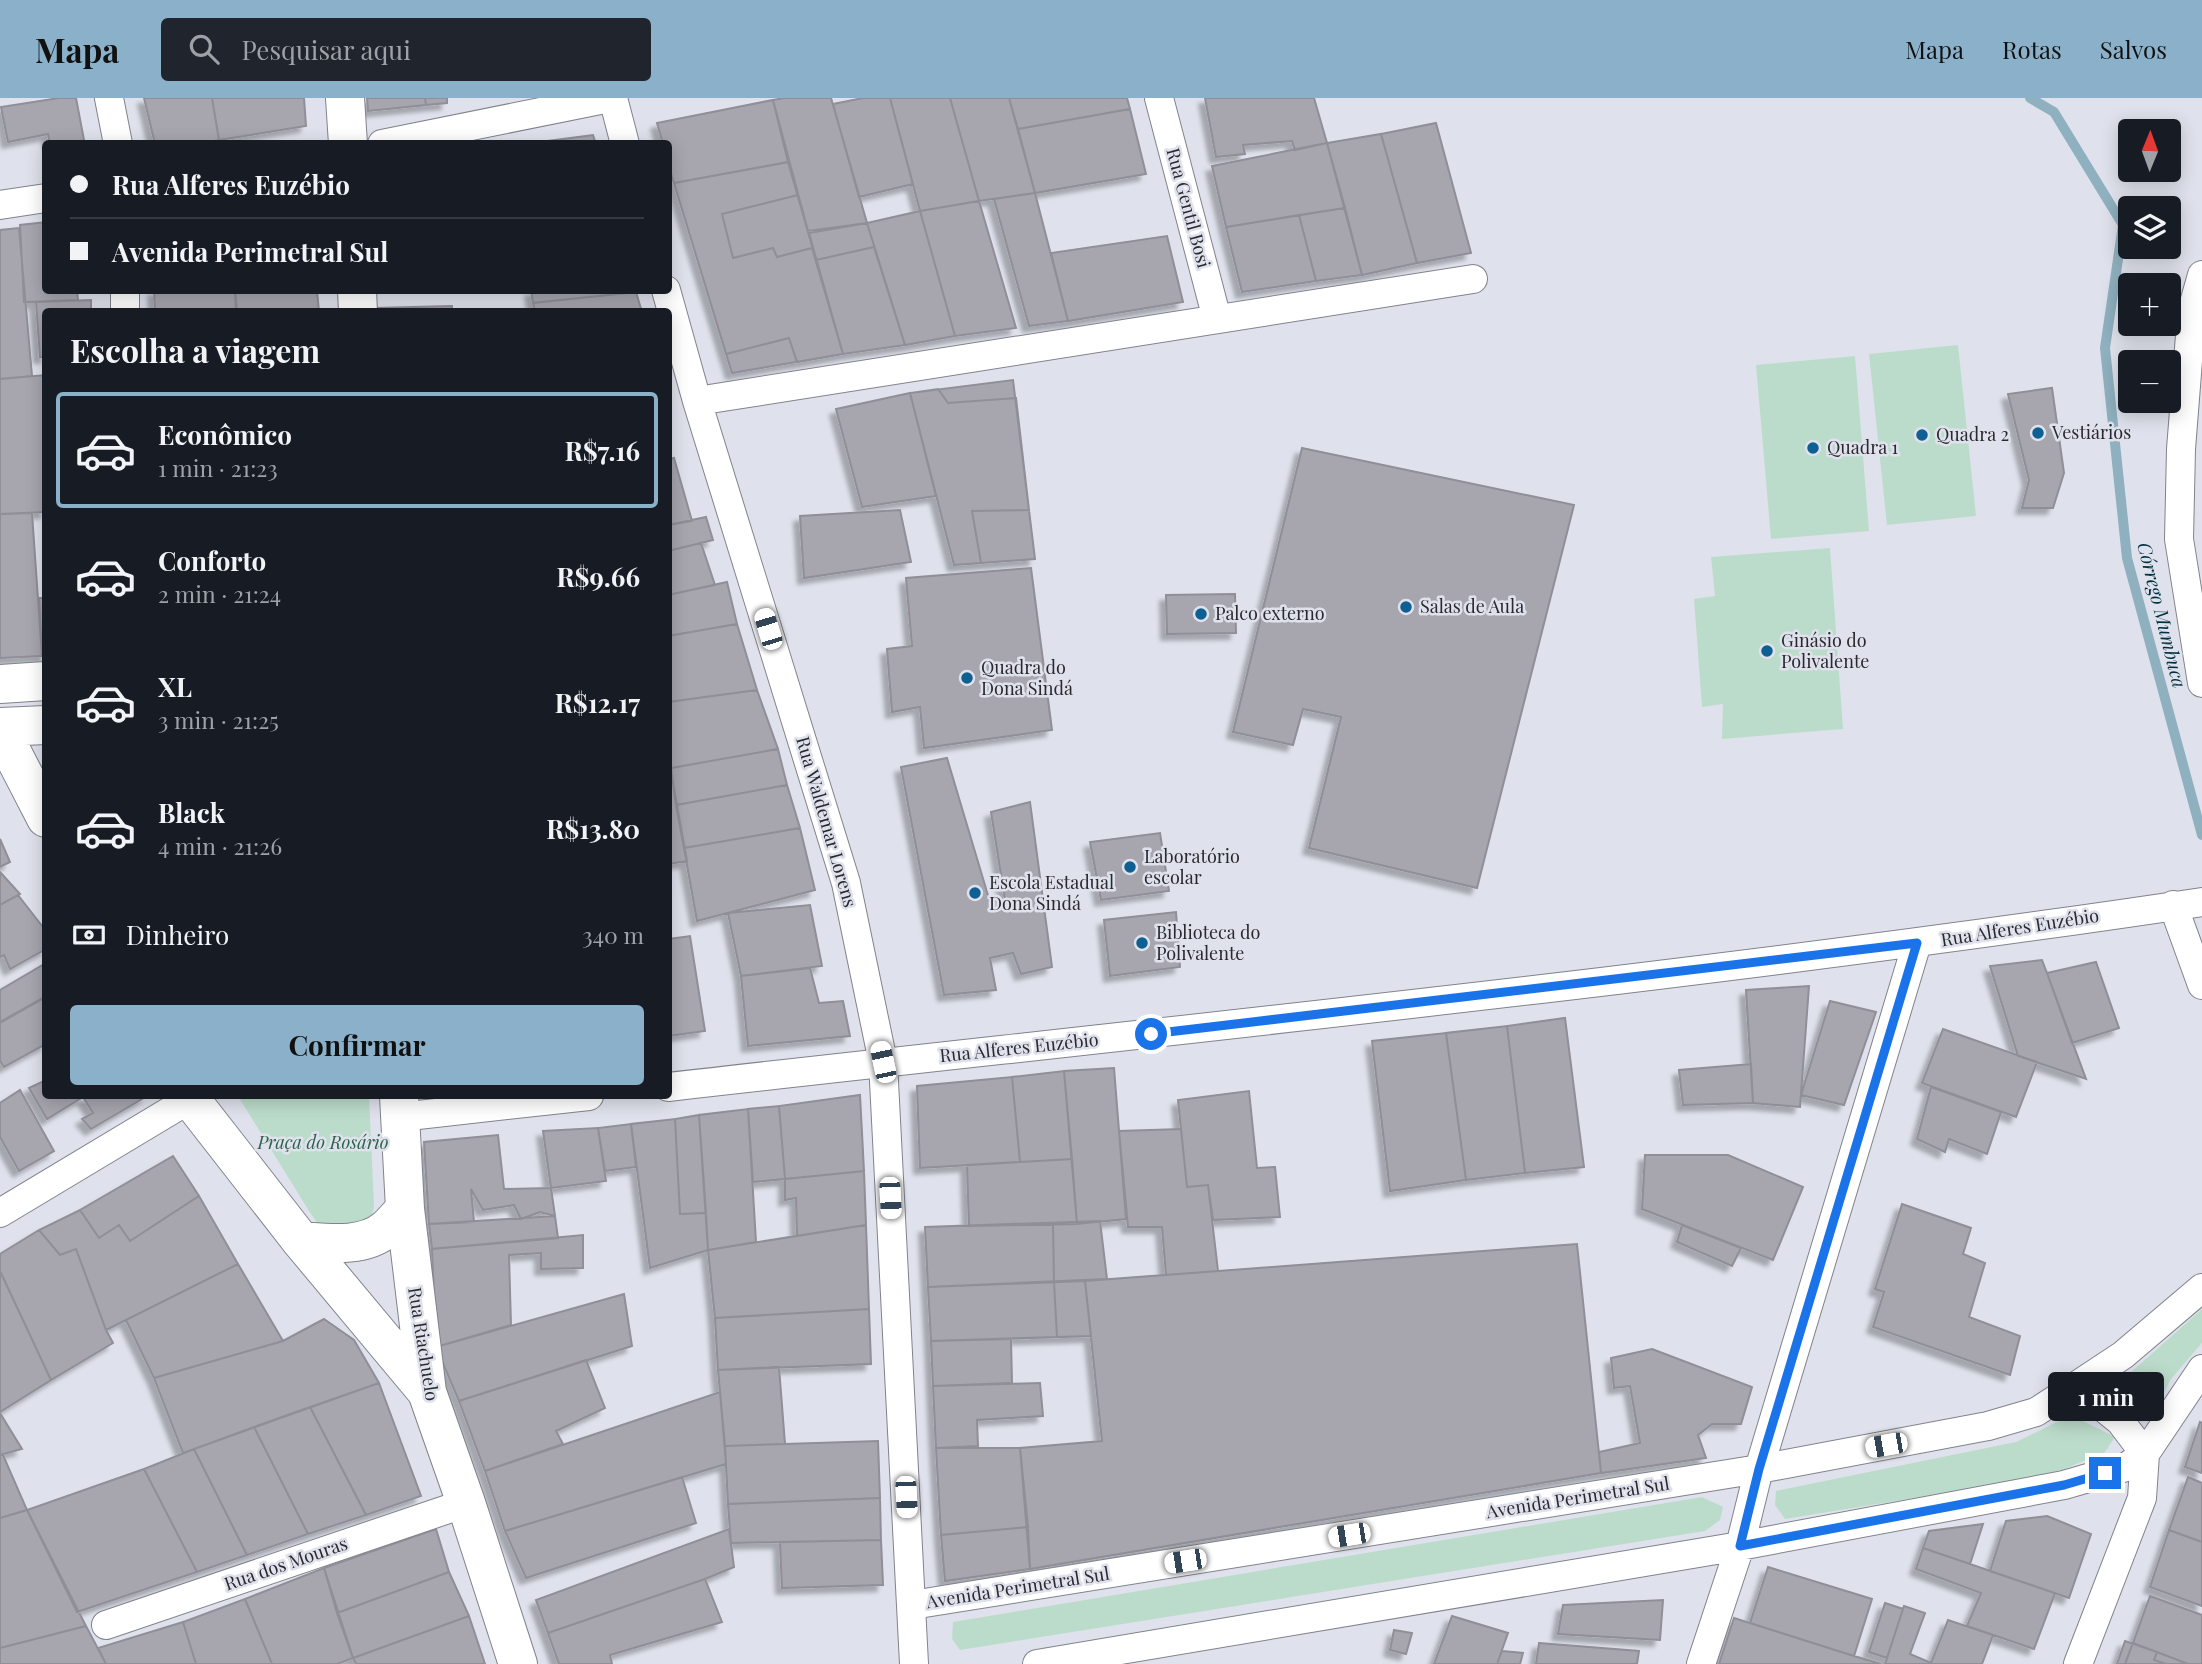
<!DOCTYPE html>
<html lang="pt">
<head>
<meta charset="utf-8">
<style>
  :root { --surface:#171b24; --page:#20242c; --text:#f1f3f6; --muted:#9ea1a6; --line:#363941; --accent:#8bb0c9 }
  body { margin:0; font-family:"Playfair Display",serif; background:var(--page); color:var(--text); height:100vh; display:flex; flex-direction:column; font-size:26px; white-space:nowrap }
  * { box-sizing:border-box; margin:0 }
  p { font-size:23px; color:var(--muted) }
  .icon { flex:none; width:38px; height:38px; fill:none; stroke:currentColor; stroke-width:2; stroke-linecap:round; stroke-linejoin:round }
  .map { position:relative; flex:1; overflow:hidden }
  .panel { position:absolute; left:42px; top:210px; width:630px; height:791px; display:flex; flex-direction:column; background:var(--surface); border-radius:7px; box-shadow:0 4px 18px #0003 }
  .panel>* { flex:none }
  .guide { position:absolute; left:42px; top:42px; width:630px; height:154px; border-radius:7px; box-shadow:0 4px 18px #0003; display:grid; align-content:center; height:154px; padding:0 28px; background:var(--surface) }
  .needle { width:46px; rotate:1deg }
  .controls { position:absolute; left:2118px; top:21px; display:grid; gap:14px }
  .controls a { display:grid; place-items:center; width:63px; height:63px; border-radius:7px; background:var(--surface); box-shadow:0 4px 18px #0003; font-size:35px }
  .end { position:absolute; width:32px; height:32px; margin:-16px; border:9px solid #1a73e8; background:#fff; box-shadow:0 0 0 4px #fff }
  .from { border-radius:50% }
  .bubble { position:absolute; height:49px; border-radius:7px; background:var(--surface); box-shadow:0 4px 18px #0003; font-size:23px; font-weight:700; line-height:49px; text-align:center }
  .car { position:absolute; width:21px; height:42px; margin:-21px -10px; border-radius:9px; box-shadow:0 0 5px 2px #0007; background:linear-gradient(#fff 24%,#345 0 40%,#fff 0 76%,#345 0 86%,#fff 0) }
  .guide b { display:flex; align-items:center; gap:24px; height:66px; font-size:26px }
  .guide b+b { border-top:2px solid var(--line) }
  .guide i { width:18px; height:18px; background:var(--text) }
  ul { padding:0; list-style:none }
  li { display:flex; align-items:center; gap:21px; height:116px; margin:0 14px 10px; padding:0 14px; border:4px solid transparent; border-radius:7px }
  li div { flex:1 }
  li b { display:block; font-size:26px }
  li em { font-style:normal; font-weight:700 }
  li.selected { border-color:var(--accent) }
  li>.icon { width:63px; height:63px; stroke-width:1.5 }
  h2 { padding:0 28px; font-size:32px; line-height:84px }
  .pay { display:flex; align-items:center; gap:18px; height:77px; padding:0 28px; font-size:26px }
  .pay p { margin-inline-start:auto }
  .action { display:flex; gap:14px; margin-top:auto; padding:14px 28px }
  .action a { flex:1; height:80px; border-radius:7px; background:var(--accent); color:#111; font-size:28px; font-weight:700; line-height:80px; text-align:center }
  header { display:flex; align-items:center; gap:42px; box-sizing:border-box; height:98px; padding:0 35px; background:var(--accent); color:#111 }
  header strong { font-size:33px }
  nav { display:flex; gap:38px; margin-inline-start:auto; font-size:24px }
  .search { width:490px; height:63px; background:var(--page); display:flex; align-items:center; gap:18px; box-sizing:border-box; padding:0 24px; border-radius:7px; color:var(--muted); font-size:26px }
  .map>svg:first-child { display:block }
  .green { fill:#bcdccb }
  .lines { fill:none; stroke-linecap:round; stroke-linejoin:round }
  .stream { stroke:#8fb0bf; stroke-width:10 }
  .building { fill:#a7a5ae; stroke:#908e97; stroke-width:2; filter:url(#shadow) }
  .street-casing { stroke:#80838c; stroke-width:30 }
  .secondary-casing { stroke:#80838c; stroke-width:40 }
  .street { stroke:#fff; stroke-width:28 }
  .secondary { stroke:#fff; stroke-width:38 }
  .route { stroke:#1a73e8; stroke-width:9 }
  .poi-dot { fill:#0e5f92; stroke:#dfe2ec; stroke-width:2.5 }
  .labels { text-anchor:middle; stroke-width:5; stroke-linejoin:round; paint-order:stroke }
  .street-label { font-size:18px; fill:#292a2e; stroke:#dfe2ec }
  .poi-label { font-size:18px; fill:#292a2e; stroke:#dfe2ec; text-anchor:start }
  .park-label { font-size:18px; font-style:italic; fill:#2b634a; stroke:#dfe2ec }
  .water-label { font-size:19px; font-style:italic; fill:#003041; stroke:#dfe2ec }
</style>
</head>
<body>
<header>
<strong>Mapa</strong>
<div class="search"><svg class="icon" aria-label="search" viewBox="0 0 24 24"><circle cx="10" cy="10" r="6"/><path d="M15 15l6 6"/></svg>Pesquisar aqui</div>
<nav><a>Mapa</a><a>Rotas</a><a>Salvos</a></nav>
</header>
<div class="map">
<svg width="2202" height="1566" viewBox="0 0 2202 1566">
  <defs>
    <filter id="shadow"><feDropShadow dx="-6" dy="6" stdDeviation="2" flood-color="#0004"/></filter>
  </defs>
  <rect width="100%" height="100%" fill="#dfe2ec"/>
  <!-- green -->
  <path class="green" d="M1958,247L1976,418L1887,427L1869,256Z
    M1855,258L1869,433L1771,441L1756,267Z
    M1830,450L1843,631L1722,641L1723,606L1702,609L1694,501L1715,498L1711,459Z
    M238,998H369L374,1108L371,1125L328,1140L309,1113Z
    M2202,1211V1245L2171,1281L2149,1322L2112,1291Z
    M2071,1317L2115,1339L2105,1354L2062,1372L1994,1387L1785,1421L1775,1407L1776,1393L2016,1344Z
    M1702,1399L1723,1409L1720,1422L1705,1433L960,1552L952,1541L953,1524Z"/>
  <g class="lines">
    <!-- stream -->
    <path class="stream" d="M2030,0L2054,14L2123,127L2105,250L2127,460L2202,737"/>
  </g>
  <!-- building -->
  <path class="building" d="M59,0H76L84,42L70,46H50L48,36L8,44L1,9Z
    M144,0H212L219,42L198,46H155Z
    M212,0H304L306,28L219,42Z
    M367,0H425L426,7L368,13Z
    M425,0H447V5L426,7Z
    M784,0H831L867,125L808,133L773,2Z
    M863,0H890L913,86L859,99L833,6Z
    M890,0H950L979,103L920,113Z
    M950,0H1009L1035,95L979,103Z
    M1009,0H1127L1130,11L1018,31Z
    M1205,0H1314L1327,45L1295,52L1292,43L1243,47L1245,56L1216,59Z
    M773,2L788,64L674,85L668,67V46H663L657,25Z
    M1130,11L1146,76L1035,95L1018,31Z
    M1436,25L1471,155L1417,165L1381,36Z
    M1381,36L1417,165L1362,177L1327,45Z
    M593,37L596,46H548V43Z
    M1327,45L1345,110L1226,129L1212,68Z
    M788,64L843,256L732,275L674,85Z
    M789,64L798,97L722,116L733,160L773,150L777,159L812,150L843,256L797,264L789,240L726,256L674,85Z
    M1035,95L1068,223L1029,228L994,101Z
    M979,103L1016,230L955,238L920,113Z
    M1345,110L1362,177L1316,183L1299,117Z
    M920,113L955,238L905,247L867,125Z
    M1299,117L1316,183L1242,194L1226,129Z
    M46,124V192H77L78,202L24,204L20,127Z
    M867,125L905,247L843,256L809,135Z
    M19,130L32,278L0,281V132Z
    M1167,138L1183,204L1068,223L1051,155Z
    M874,149L905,247L843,256L816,162Z
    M154,192H235L236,214H155Z
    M235,192H317L319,214H237Z
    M531,192H636V194L533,205Z
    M636,194L642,214H535L533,205Z
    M91,202V214H46V259H40L36,204Z
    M452,208V214H373V210Z
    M46,277V414L0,416V281Z
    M1013,282L1035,461L954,467L910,295Z
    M2052,290L2064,375L2053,410H2022L2029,382L2008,296Z
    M938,291L948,305L1016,300L1029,412L972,413L981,465L954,467L910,295Z
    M910,295L936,398L862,409L836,311Z
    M1302,350L1574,407L1477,790L1309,750L1341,619L1303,611L1293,647L1233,634Z
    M674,360L692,423L668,427V361Z
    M900,412L911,464L804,480L800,418Z
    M32,415L42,558L0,560V416Z
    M706,419L713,442L668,453V427Z
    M701,445L715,487L668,497V453Z
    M1031,470L1052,632L924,650L920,609L892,614L887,551L912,548L906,480Z
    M727,484L737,526L668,538V497Z
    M1235,496L1236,535L1167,536L1166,497Z
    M39,500H46V558H42Z
    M737,526L757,592L668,604V538Z
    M757,592L778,651L671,670L668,659V604Z
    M778,651L787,687L676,707L671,670Z
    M947,660L990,804L1005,802L991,714L1030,704L1052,869L1021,876L1013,855L990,860L996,892L944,897L901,669Z
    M673,685L687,763L668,766V686Z
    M787,687L800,730L684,750L676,707Z
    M800,730L815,792L697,823L684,750Z
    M1160,735L1169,793L1101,802L1090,744Z
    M0,741L10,764L0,769Z
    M0,774L20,796L0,807Z
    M18,797L46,833V851L10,871L4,857L0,859V807Z
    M810,807L822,868L741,878L728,815Z
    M1176,814L1180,869L1110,878L1104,822Z
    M690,838L705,933L668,938V841Z
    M2042,862L2047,875L2086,981L2018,958L1990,868Z
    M2096,864L2119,930L2072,945L2047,875Z
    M46,865V898L0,924V892Z
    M810,870L819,905L843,903L850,938L748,948L741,878Z
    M1809,888L1800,1009L1753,1005L1746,892Z
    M46,899V946L4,969L0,963V925Z
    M1830,903L1876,914L1844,1007L1801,997Z
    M1565,920L1584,1069L1525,1075L1507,928Z
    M1507,928L1525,1075L1466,1082L1446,935Z
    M1943,931L2037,964L2016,1019L1922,985Z
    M1446,935L1466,1082L1390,1093L1372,943Z
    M1751,966L1753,1005L1683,1007L1679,972Z
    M1114,970L1126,1121L1077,1126L1064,973Z
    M1064,973L1072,1061L1020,1064L1012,979Z
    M1012,979L1020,1064L920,1070L917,988Z
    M46,982V998H147L91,1031L82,1021L93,1015L83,999L47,1021L29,990Z
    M1931,989L2001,1014L1987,1056L1949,1041L1945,1054L1917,1041Z
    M20,992L54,1053L19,1073L0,1039V1005Z
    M1249,993L1257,1070L1275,1069L1280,1119L1213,1122L1208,1087L1187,1089L1178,1002Z
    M860,997L864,1073L785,1081L779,1008Z
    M779,1008L785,1081L753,1084L748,1011Z
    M748,1011L756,1144L708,1152L699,1017Z
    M699,1017L706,1115L680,1116L675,1021Z
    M675,1021L680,1116L706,1115L708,1152L650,1170L631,1026Z
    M631,1026L636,1069L605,1073L598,1030Z
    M598,1030L606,1083L551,1090L543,1033Z
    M1181,1031L1187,1089L1208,1087L1218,1173L1166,1177L1162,1129H1128L1119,1033Z
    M498,1037L504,1091L551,1090L555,1118L540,1114L521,1121L514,1107L483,1112L471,1091L474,1124L429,1126L424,1044Z
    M1645,1057H1728L1803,1089L1773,1162L1642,1111Z
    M173,1058L199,1098L130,1143L119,1127L99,1140L80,1112Z
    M1072,1061L1077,1126L969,1128L967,1067Z
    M864,1073L866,1127L797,1138L796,1100L785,1102V1081Z
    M199,1098L238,1166L106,1232L76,1151L60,1157L39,1132L80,1112L99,1140L119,1127L130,1143Z
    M1902,1106L1971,1130L1963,1156L1985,1165L1969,1219L2020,1238L2010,1277L1873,1229L1884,1194L1875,1191Z
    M555,1118L558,1140L432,1151L429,1126Z
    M1100,1123L1107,1181L928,1189L925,1129Z
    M1053,1125L1054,1184L928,1189L925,1129Z
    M866,1127L869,1211L715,1220L708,1152Z
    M1682,1127L1741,1150L1732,1168L1677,1144Z
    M39,1132L60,1157L76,1151L106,1232L113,1245L51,1282L0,1173V1156Z
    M583,1137V1170L541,1171V1155L509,1157L511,1227L436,1249L432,1151Z
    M1577,1146L1601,1375L1030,1471L1020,1350L1102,1343L1085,1183Z
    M238,1166L283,1243L154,1280L126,1222Z
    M0,1173L51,1282L0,1314Z
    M1085,1183L1091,1238L931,1243L928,1189Z
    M1054,1184L1057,1239L931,1243L928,1189Z
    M624,1196L632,1248L459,1303L436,1249Z
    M869,1211L871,1266L718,1272L715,1220Z
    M324,1221L354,1242L379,1285L183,1355L154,1280L283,1243Z
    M1011,1241L1012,1285L933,1288L931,1243Z
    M1652,1251L1752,1289L1741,1326H1712L1698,1337L1706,1360L1601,1375L1599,1354L1640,1345L1630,1288L1614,1290L1611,1260Z
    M586,1262L605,1310L556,1333L563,1346L485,1373L459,1303Z
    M779,1269L785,1346L725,1348L718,1272Z
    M379,1285L421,1398L366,1417L310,1309Z
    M1040,1285L1043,1318L977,1322L978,1348L936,1350L933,1288Z
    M720,1294L726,1366L505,1433L485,1373Z
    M310,1309L366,1417L308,1436L254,1329Z
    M0,1315L22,1351L0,1357Z
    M2200,1324L2202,1325V1375L2185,1369Z
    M254,1329L308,1436L247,1457L194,1351Z
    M878,1343L880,1400L728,1406L725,1348Z
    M936,1350H1020L1028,1429L941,1437Z
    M194,1351L247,1457L197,1474L144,1371Z
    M0,1357H3L27,1412L0,1420Z
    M144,1371L197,1474L77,1514L27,1412Z
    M682,1379L696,1425L526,1480L505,1433Z
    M2188,1379L2202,1385V1444L2169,1432Z
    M880,1400L881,1442L731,1445L728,1406Z
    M27,1412L86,1528L0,1550V1420Z
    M2047,1418L2091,1436L2069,1500L1990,1473L2006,1423Z
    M1983,1426L1970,1466L1923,1450L1929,1433Z
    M1028,1429L1030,1471L945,1483L941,1437Z
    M436,1431L449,1474L337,1515L324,1470Z
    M729,1431L734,1469L705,1481L548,1535L536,1502Z
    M2169,1432L2202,1444V1508L2150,1489Z
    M881,1442L883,1487L782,1490L780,1444Z
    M1923,1450L2055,1495L2034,1551L1967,1528L1981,1495L1916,1471Z
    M1768,1469L1872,1501L1854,1558L1750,1525Z
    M324,1470L353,1560L337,1566H272L245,1501Z
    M449,1474L469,1518L353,1560L337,1515Z
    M705,1481L722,1524L610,1557L612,1566H559L548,1535Z
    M2150,1498L2202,1517V1566H2188L2133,1545Z
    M245,1501L272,1566H196L183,1524Z
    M1663,1502L1660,1542L1558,1536L1563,1507Z
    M1885,1505L1903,1511L1887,1560L1869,1554Z
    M1904,1508L1925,1515L1910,1556L1931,1565L1948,1522L1993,1537L1982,1566H1885Z
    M469,1518L485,1566H356L353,1560Z
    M1452,1518L1508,1535L1497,1566H1434Z
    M1734,1520L1854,1558L1881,1566H1719Z
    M183,1524L196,1566H106L98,1550Z
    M86,1528L106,1566H0V1550Z
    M1394,1532L1412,1535L1406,1556L1390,1552Z
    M2125,1543L2157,1554L2188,1566H2117Z
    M1539,1545L1639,1553L1637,1566H1536Z
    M2133,1545L2157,1554L2154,1562L2166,1566H2125Z
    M1502,1553L1523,1555L1520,1566H1497Z"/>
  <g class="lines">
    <!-- street casing -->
    <g class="street-casing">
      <path id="street" d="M109,0L118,46
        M613,0L625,46
        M1159,0L1217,221
        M382,46L610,0
        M0,107L46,100
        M2202,177L2192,212L2181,351L2179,441L2202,585
        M666,192L697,303L846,785L883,964L914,1566
        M125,214V192
        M697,303L1473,181
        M2173,807L2202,887
        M668,989C1180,931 1693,880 2202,804
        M400,1019L589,998
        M0,1115L190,1001
        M2073,1290L2099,1306L2120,1323L2145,1356
        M912,1507L1759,1371L1988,1328L2036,1314L2073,1290L2123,1257L2202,1190
        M106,1527L466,1405
        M1037,1566L1740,1448L2064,1387L2126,1369L2145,1356
        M1701,1566L1740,1448L1759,1371L1917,845
        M2078,1566L2142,1400L2145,1356L2202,1271"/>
    </g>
    <!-- secondary casing -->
    <g class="secondary-casing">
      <path id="secondary" d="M345,0L348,46
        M357,192L358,214
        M0,586L46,583
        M0,629L46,627
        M0,631L46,720
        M188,998L301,1143L427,1294
        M399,998L405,1111L427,1294L466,1405L518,1566
        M301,1143C328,1145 364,1150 386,1131C393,1125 399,1117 405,1111"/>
    </g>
    <!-- street -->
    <use href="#street" class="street"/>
    <!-- secondary -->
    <use href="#secondary" class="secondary"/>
  </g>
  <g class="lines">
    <!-- route -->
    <path class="route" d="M1151,936L1917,845L1759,1371L1740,1448L2064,1387L2105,1375"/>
  </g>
  <!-- markers -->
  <g class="poi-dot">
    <circle cx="2038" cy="335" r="7"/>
    <circle cx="1922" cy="337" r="7"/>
    <circle cx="1813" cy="350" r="7"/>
    <circle cx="1406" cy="509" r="7"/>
    <circle cx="1201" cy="516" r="7"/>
    <circle cx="1767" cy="553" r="7"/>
    <circle cx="967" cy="580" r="7"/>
    <circle cx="1130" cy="769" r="7"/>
    <circle cx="975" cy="795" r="7"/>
    <circle cx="1142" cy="845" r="7"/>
  </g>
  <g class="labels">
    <!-- street labels -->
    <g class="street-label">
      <text transform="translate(1188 110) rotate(75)" y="6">Rua Gentil Bosi</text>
      <text transform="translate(826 724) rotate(74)" y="6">Rua Waldemar Lorens</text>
      <text transform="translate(2020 830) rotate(-9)" y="6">Rua Alferes Euzébio</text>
      <text transform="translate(1019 950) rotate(-6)" y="6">Rua Alferes Euzébio</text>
      <text transform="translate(423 1246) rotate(81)" y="6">Rua Riachuelo</text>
      <text transform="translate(1578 1400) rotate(-9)" y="6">Avenida Perimetral Sul</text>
      <text transform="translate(286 1466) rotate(-19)" y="6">Rua dos Mouras</text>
      <text transform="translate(1018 1490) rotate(-9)" y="6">Avenida Perimetral Sul</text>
    </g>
    <!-- poi labels -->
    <g class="poi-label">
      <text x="2052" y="341">Vestiários</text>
      <text x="1936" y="343">Quadra 2</text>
      <text x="1827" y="356">Quadra 1</text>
      <text x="1420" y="515">Salas de Aula</text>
      <text x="1215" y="522">Palco externo</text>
      <text x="1781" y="549">Ginásio do<tspan x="1781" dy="21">Polivalente</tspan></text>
      <text x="981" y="576">Quadra do<tspan x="981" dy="21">Dona Sindá</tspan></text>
      <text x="1144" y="765">Laboratório<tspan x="1144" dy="21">escolar</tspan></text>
      <text x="989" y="791">Escola Estadual<tspan x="989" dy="21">Dona Sindá</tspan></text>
      <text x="1156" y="841">Biblioteca do<tspan x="1156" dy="21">Polivalente</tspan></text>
    </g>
    <!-- park labels -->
    <g class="park-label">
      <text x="323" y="1051">Praça do Rosário</text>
    </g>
    <!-- water labels -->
    <g class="water-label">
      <text transform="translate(2162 517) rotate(76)" y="7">Córrego Mumbuca</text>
    </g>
  </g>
</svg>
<div class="controls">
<a><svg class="needle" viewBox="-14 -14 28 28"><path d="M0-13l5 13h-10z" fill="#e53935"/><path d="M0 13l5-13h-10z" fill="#9ea1a6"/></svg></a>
<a><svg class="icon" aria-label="layers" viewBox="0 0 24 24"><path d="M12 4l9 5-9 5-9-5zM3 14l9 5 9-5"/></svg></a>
<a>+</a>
<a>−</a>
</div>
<i class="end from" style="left:1151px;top:936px"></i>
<i class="end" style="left:2105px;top:1375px"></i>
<div class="bubble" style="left:2048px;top:1274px;width:116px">1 min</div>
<i class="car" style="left:768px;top:531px;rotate:343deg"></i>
<i class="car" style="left:883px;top:964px;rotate:348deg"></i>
<i class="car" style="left:890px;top:1100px;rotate:177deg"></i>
<i class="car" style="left:1886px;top:1347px;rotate:260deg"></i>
<i class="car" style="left:906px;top:1399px;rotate:177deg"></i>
<i class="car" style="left:1349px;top:1437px;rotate:261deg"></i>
<i class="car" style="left:1185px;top:1463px;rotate:261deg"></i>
<div class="guide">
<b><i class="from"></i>Rua Alferes Euzébio</b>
<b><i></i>Avenida Perimetral Sul</b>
</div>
<section class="panel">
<h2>Escolha a viagem</h2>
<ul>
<li class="selected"><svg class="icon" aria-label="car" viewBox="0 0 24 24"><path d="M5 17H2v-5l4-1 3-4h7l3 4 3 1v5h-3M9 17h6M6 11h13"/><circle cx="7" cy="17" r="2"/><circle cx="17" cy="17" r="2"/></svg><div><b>Econômico</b><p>1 min · 21:23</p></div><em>R$7.16</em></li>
<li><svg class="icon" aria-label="car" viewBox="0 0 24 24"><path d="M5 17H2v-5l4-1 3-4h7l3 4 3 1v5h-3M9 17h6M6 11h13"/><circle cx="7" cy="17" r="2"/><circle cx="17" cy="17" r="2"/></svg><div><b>Conforto</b><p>2 min · 21:24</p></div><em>R$9.66</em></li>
<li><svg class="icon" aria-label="car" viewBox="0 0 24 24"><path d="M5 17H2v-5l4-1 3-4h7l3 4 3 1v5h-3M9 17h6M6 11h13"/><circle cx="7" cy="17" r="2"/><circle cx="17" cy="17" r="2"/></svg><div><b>XL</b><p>3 min · 21:25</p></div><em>R$12.17</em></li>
<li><svg class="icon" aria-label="car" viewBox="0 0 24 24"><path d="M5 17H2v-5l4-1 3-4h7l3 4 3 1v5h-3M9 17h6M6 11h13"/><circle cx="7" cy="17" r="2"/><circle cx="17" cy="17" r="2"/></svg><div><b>Black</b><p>4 min · 21:26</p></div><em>R$13.80</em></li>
</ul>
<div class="pay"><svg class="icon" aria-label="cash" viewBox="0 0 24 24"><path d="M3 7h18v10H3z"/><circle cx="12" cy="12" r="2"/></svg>Dinheiro<p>340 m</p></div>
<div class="action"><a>Confirmar</a></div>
</section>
</div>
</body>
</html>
